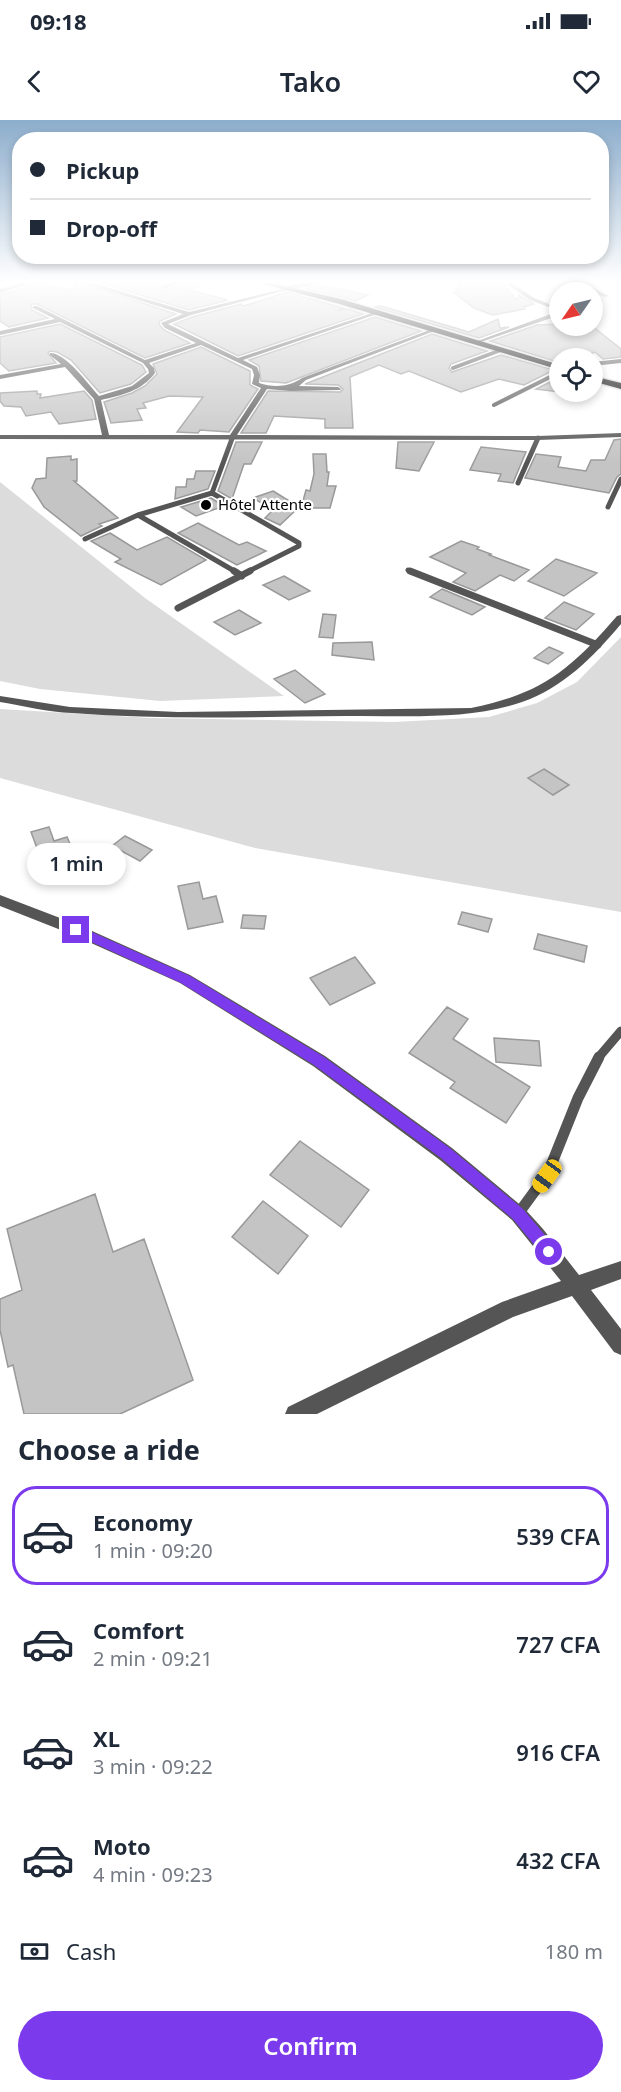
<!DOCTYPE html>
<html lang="en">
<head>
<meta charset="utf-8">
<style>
  :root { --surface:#fff; --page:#f6f6f7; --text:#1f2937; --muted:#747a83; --line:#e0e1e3; --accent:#7c3aed }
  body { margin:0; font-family:"Noto Sans",sans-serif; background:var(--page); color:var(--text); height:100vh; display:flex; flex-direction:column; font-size:22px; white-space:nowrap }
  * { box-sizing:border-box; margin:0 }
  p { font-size:20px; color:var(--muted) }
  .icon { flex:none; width:33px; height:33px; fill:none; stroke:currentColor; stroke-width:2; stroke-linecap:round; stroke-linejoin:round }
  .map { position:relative; height:1294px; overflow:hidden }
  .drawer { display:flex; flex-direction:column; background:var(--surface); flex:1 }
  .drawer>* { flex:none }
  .top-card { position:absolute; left:12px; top:12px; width:597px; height:132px; border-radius:24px; box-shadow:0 3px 9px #0003; display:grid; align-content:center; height:132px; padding:0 18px; background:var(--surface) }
  .needle { width:39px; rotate:236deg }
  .buttons { position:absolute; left:549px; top:162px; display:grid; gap:12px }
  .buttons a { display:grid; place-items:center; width:54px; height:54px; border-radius:50%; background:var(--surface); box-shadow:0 3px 9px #0003; font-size:30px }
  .end { position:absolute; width:27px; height:27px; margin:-14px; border:8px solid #7c3aed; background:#fff; box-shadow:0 0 0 3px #fff }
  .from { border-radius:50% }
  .bubble { position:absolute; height:42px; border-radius:21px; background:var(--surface); box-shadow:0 3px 9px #0003; font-size:20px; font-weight:600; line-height:42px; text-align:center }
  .car { position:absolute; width:18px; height:36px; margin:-18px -9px; border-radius:8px; box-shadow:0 0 4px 2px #0007; background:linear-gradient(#f5c518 24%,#345 0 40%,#f5c518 0 76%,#345 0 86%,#f5c518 0) }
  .top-card b { display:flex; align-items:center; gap:21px; height:57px; font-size:22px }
  .top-card b+b { border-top:2px solid var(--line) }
  .top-card i { width:15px; height:15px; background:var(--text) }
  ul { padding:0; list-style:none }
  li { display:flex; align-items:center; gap:18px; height:99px; margin:0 12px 9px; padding:0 6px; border:3px solid transparent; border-radius:24px }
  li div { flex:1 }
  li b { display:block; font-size:22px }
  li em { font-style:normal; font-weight:600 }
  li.active { border-color:var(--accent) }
  li>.icon { width:54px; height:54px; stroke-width:1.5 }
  h2 { padding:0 18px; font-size:27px; line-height:72px }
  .pay { display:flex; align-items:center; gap:15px; height:66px; padding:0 18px; font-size:22px }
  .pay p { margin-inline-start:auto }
  .cta { display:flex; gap:12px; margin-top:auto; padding:12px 18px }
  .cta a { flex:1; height:69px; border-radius:36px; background:var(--accent); color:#fff; font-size:24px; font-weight:600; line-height:69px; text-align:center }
  .status { display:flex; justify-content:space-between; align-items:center; height:42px; padding:0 30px; background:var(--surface); direction:ltr }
  .status svg { height:16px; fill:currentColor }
  header { display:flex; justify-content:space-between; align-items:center; height:78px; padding:0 18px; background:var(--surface); font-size:27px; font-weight:600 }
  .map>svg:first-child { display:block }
  .green { fill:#dcdcdc }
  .building { fill:#c4c4c4; stroke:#999; stroke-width:1.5 }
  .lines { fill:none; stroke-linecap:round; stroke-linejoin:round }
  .primary-casing { stroke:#dbdbdb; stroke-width:3 }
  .service-far4 { stroke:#555; stroke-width:4 }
  .service-far3 { stroke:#555; stroke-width:5 }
  .service-far2 { stroke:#555; stroke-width:7 }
  .service-far1 { stroke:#555; stroke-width:9 }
  .service { stroke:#555; stroke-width:11 }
  .minor { fill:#555; fill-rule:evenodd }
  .primary { fill:#000; fill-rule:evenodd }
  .route { fill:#7c3aed }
  .poi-dot { fill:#000; stroke:#fff; stroke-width:2 }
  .labels { text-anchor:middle; stroke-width:4.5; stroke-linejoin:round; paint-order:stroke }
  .far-poi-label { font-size:15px; fill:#000; stroke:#fff; text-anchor:start }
</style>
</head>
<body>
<div class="status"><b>09:18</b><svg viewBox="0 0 49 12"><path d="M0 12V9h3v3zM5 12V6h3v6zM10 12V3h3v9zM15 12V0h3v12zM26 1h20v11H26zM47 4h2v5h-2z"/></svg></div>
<header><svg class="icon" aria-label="back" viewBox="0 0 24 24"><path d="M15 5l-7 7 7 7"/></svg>Tako<svg class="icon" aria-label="heart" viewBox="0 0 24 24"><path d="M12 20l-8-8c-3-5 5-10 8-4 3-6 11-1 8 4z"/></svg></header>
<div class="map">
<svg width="621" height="1294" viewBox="0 0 621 1294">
  <rect width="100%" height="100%" fill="#fff"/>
  <!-- green -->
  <path class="green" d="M0,362L145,478L284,576L160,581L40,569L0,561Z
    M621,517V792L255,728L0,658V589L150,598L394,602L489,597L537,583L577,562Z"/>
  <!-- building -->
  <path class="building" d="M39,163L74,170L75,163H82L176,194L160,201L159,204L164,210L190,223L145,238L37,184H31L32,190L48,198L9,207L0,201V175Z
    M101,163H164L161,168L165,171L176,166L178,163H204L189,170L228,180L189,190Z
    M502,163L517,180L519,175L534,184L524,187L525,189L493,195L474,188L453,172L458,171L455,168H461L458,164Z
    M317,164L368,175L356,181L306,169Z
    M287,172L343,188L338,190L348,189L363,194L238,236L174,204L192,197L241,184L244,186Z
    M381,186L469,212L498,199L500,208L509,207L479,218L374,187Z
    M375,197L421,211L286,263L261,261L259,246L249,240Z
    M60,204L142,245L146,252L131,264L100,273L71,240L57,232L50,231L48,233L56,243L9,251L0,243V217Z
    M560,204V206H592L621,229V237L603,239L595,232L579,238H560V243L490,221L537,205Z
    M432,214L487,231L451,244L449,248L452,252L501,235L554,250L524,265L499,259L461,272L409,251L401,254L379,245L350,257L353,308H325V299L274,296L266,313H241L268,271L340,272L343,269L338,265L305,264Z
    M201,227L250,251V265L258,269L229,312L200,310L198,313L177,312L203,277L169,276L143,283L146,288L137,289L142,300L111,303L104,282L132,273L145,266L157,254L153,244Z
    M560,257V272L536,269Z
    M37,271V274H41L40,278L84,271L92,280L96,299L59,304L51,292L26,296L21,287L4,286L0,281V273Z
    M621,319V354L617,357L609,373L525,358L536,334L561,337L558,347L586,351L591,340H605L614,320Z
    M236,322H262L251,344H244L232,379L218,371Z
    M398,322H434L419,351L396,348Z
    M481,327L526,332L513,363L498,361L501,354L470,350Z
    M313,334H326L327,352H329L327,366H336L330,388H301L306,370L310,371L314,354Z
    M71,336V340L77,339V361H74L118,398L99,404L102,406L81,416L44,387L32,368L36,359L46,358L47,338Z
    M196,351H215L208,369L175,379L176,367H186L187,359H194Z
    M273,371L299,387L280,405L265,398L273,390L253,378Z
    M211,378L224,386L196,396L181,387Z
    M198,403L239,425L247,422L266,431L237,445L178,413Z
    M110,413L137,430L167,417L206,440L161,465L115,442L121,439L91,421Z
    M461,421L479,427L477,429L491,434L489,435L529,450L514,461L500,455L475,471L453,462L466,453L430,437Z
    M556,439L597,453L564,476L528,461Z
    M284,456L310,471L289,480L263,465Z
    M442,469L485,487L472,495L430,477Z
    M564,482L594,494L576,510L545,498Z
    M239,490L261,503L235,515L214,502Z
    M323,494L336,495L333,518L319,517Z
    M372,522L374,540L332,535L333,523Z
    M549,527L563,533L548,544L534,538Z
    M295,550L325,574L305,583L274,559Z
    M544,649L569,665L553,675L528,658Z
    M49,707L54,721L67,717L76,738L44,747L31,712Z
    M125,716L152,730L140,741L112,726Z
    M199,762L203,779L216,776L223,802L188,809L178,766Z
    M462,792L492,799L488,812L458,804Z
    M243,795L266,796L264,809L241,808Z
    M538,814L587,826L584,842L534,829Z
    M355,837L375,863L330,885L310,858Z
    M447,887L468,899L453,919L530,967L506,1003L450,968L455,962L409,933Z
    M494,918L539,921L541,946L496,942Z
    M300,1021L369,1070L341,1107L270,1055Z
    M95,1074L113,1132L144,1119L193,1260L120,1294H24L13,1245L8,1247L0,1210V1179L22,1170L7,1109Z
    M263,1081L308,1116L278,1154L232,1117Z"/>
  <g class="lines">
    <!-- primary casing -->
    <g class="primary-casing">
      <path id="primary" d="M259,163H271L341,179L560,245V250L336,183Z
        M592,256L621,263V269L592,261Z"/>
    </g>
    <!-- service-far4 -->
    <path class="service-far4" d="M165,167L174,163
      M289,168L313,163
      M453,248L501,230
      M494,285L560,252"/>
    <!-- service-far3 -->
    <path class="service-far3" d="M518,363L538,318
      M212,373L299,423V426L247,452
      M608,387L621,359
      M138,395L236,452
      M85,419L138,395L212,373L233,316
      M408,450L414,452"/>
    <!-- service-far2 -->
    <path class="service-far2" d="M234,451L242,456
      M410,451L598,525
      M178,488L250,451"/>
    <!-- service-far1 -->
    <path class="service-far1" d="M598,938L621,911"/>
    <!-- service -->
    <path class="service" d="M518,1094L548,1053L578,978L599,937"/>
    <!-- minor -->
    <path class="minor" d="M22,163H31L0,173V169Z
      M84,163H93L189,192L291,167V169L191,195L168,204L238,238L375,192L380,193L243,240L257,247L260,255L259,263C274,268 289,267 302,258L432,209L437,210L306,260L299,266L338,267L341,269L340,270L291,271L267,269L237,315L538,316L621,313V317L538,320L0,319V315H102L94,279L65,247L0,259V255L61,244L50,235V233C66,233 88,264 99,276L132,266L149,253L148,249L143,243L60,202L0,215V211L55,199L33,188V186H37L145,240L196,223L165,208L161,203L183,194ZM201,225L252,249L254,255L252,264L261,268L230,315H109L101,280C122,275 142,271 155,253L154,248L149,243Z
      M505,163H512L534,178L560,188V195L475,224V222L559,191L530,180Z
      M587,167H591L609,176L604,177L587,169Z
      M621,239V243L592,246V242Z
      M621,495V504C593,537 563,568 522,582C466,601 404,595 346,596C254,597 163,600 72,593C48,592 24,586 0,582V576L70,587L178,592L471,588C542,574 571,549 617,496Z
      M0,775L81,806L190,855L325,936L452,1028L524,1088L543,1109L579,1155L621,1141V1159L591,1170L621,1209V1235L614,1232L572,1176L513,1197L317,1294H285L288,1287L502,1182L561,1161L512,1100L440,1040L313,946L180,863L71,814L0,786Z"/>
    <!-- primary -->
    <use href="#primary" class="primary"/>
  </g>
  <!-- sky -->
  <linearGradient id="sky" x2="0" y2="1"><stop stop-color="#8cadcc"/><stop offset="0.47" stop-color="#fff"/><stop offset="1" stop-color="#fff" stop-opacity="0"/></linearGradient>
  <rect width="621" height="344" fill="url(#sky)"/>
  <!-- route -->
  <path class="route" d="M76,805L190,856L324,937L451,1029L523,1089L555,1127L557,1132L555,1137L549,1139L544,1137L513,1099L441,1038L314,945L181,863L72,813V807Z"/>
  <!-- markers -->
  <circle class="poi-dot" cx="206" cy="385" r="6"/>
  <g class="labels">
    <!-- far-poi labels -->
    <g class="far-poi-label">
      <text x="218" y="390">Hôtel Attente</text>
    </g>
  </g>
</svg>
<div class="buttons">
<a><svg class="needle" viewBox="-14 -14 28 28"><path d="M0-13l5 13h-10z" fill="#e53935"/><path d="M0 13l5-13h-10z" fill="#747a83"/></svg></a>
<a><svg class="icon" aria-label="locate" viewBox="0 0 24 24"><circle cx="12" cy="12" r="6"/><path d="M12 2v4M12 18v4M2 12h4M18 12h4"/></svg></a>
</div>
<i class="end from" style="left:549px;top:1132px"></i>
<i class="end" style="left:76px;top:810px"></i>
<div class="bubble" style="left:27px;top:723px;width:99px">1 min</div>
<i class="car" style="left:547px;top:1056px;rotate:216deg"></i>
<div class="top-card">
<b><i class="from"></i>Pickup</b>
<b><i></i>Drop-off</b>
</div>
</div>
<section class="drawer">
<h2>Choose a ride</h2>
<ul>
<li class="active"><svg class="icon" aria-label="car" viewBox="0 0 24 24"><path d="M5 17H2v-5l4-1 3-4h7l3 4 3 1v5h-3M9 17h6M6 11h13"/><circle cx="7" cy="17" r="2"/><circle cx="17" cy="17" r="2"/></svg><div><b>Economy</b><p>1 min · 09:20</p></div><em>539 CFA</em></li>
<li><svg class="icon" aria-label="car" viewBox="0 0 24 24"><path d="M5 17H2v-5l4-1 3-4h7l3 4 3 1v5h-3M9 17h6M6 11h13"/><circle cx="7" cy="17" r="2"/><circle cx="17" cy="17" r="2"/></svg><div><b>Comfort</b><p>2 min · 09:21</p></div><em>727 CFA</em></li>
<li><svg class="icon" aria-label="car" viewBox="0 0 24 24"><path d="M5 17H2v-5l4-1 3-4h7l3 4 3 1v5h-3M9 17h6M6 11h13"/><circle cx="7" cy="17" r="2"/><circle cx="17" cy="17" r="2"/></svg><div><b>XL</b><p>3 min · 09:22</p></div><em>916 CFA</em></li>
<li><svg class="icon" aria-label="car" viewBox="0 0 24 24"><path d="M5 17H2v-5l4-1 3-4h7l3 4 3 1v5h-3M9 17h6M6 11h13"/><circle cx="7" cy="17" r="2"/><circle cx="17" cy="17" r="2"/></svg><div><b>Moto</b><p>4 min · 09:23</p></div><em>432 CFA</em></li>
</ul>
<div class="pay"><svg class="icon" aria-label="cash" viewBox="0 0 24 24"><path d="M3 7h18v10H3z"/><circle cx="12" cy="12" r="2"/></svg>Cash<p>180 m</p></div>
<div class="cta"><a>Confirm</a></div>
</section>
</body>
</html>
